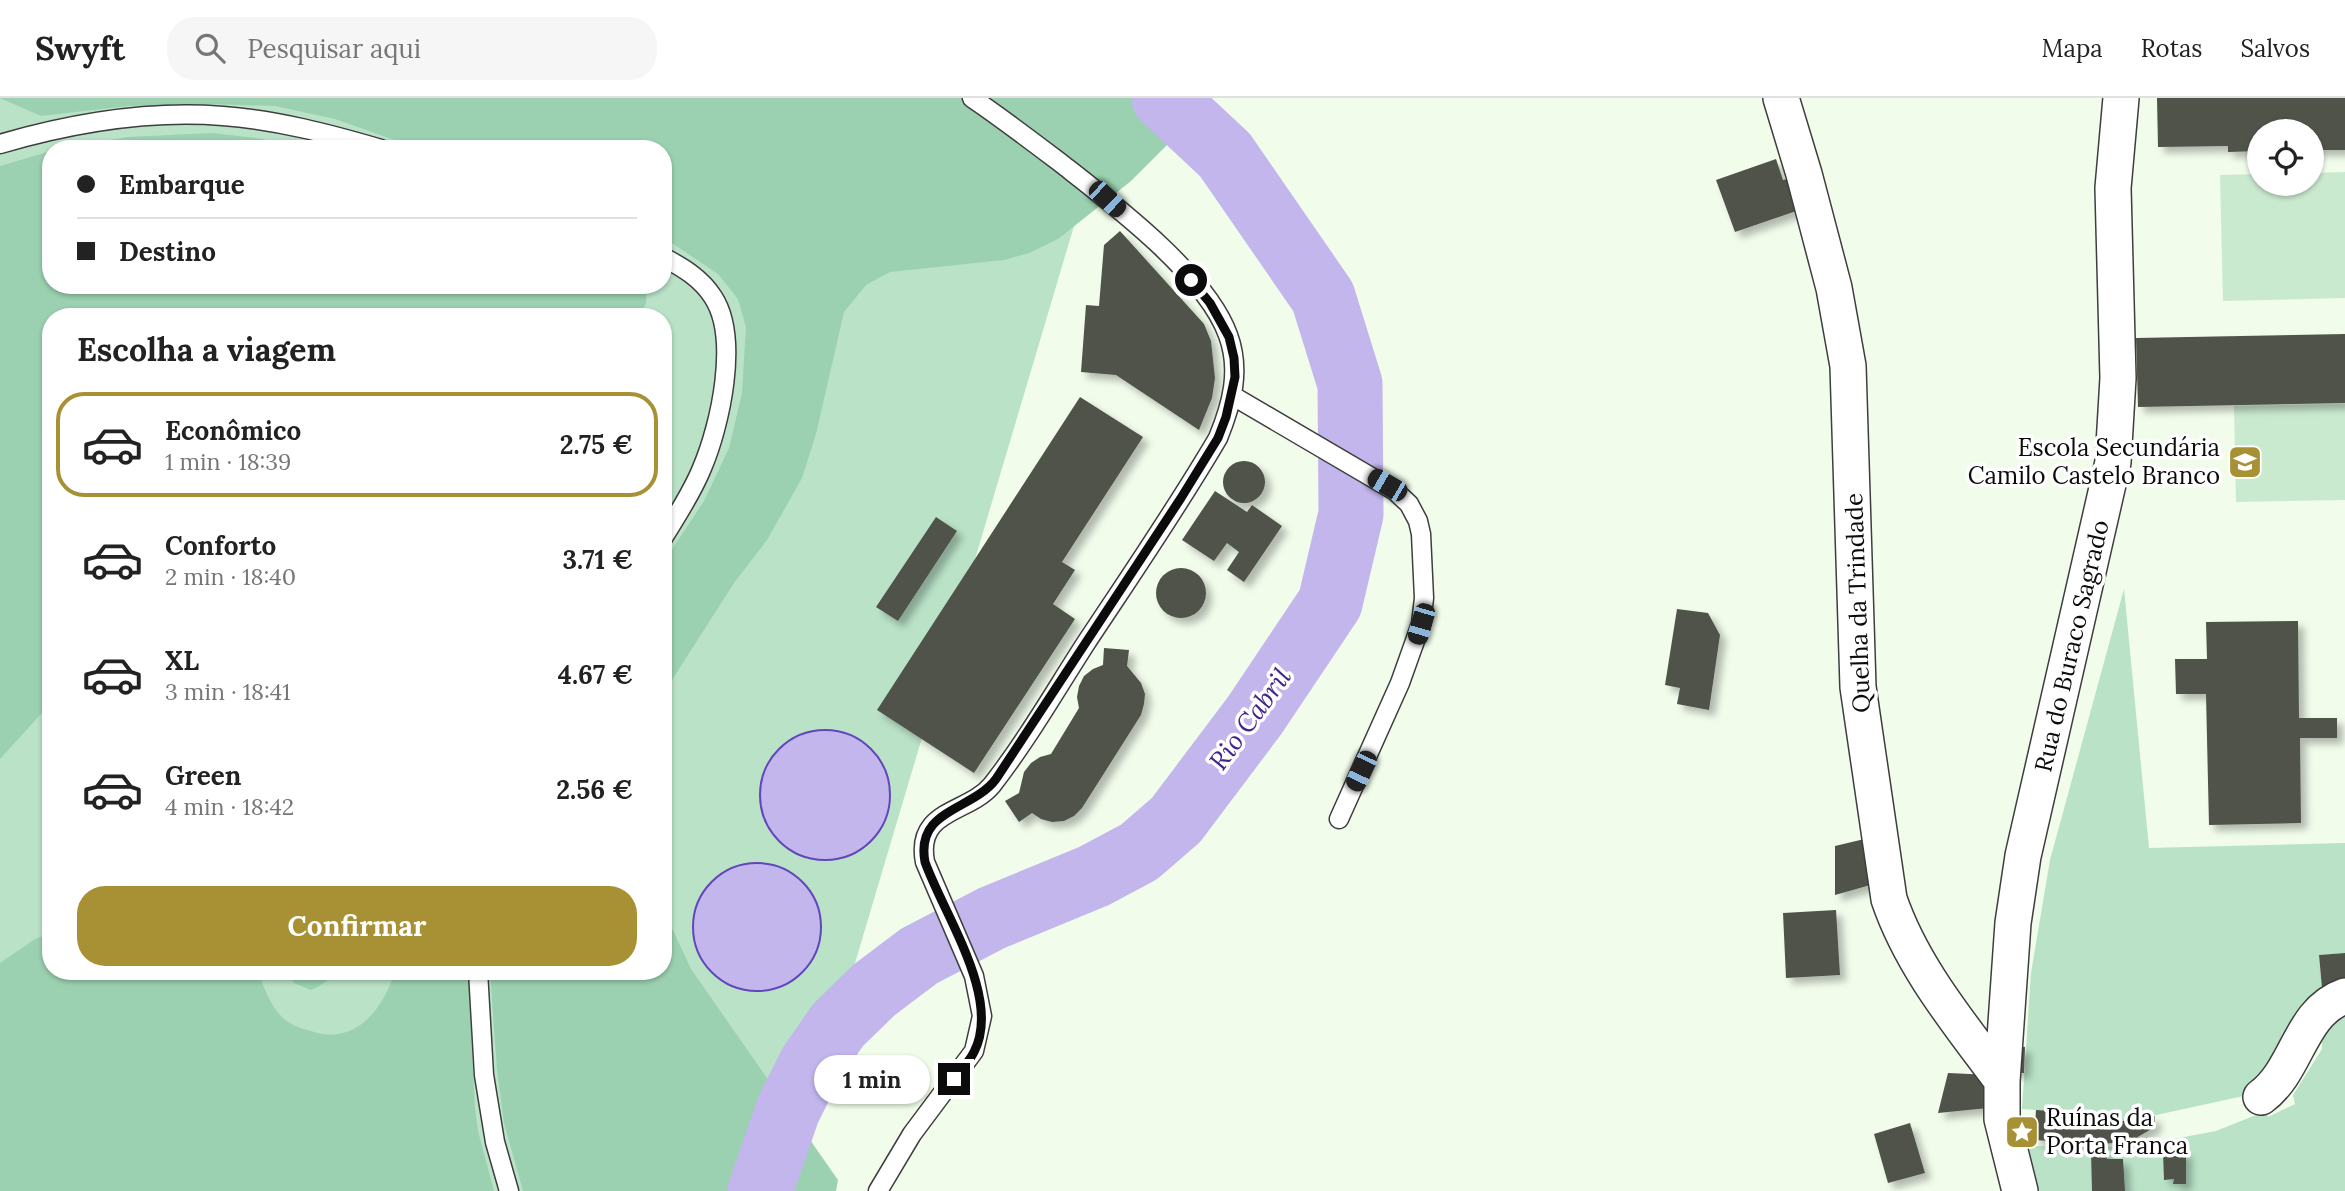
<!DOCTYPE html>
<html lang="pt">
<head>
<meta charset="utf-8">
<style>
  :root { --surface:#fff; --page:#f6f6f6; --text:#222; --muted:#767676; --line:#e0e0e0; --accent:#a89135 }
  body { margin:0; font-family:Lora,serif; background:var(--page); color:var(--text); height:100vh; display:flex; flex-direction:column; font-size:26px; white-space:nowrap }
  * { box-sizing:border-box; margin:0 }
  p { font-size:23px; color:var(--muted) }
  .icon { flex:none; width:38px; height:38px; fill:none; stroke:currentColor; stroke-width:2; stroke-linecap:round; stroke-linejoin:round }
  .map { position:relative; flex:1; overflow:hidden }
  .side { position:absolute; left:42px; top:210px; width:630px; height:672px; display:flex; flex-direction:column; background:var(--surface); border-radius:28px; box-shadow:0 2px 5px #0004 }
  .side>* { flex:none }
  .banner { position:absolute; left:42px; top:42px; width:630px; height:154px; border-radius:28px; box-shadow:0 2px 5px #0004; display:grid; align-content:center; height:154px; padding:0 35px; background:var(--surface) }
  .controls { position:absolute; left:2247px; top:21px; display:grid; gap:14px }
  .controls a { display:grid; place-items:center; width:77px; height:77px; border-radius:50%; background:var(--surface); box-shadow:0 2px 5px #0004; font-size:35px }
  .end { position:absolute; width:32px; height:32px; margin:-16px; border:9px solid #0b0b0b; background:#fff; box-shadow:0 0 0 4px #fff }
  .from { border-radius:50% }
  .bubble { position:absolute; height:49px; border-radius:24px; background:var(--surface); box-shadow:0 2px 5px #0004; font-size:23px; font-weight:700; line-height:49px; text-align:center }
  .car { position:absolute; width:21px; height:42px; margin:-21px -10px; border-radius:9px; box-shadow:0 0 5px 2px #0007; background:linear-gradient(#222 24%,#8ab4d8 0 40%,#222 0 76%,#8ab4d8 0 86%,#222 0) }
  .banner b { display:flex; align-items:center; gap:24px; height:66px; font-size:26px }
  .banner b+b { border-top:2px solid var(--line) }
  .banner i { width:18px; height:18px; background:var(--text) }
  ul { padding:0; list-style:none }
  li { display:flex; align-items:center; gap:21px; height:105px; margin:0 14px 10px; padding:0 21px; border:4px solid transparent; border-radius:28px }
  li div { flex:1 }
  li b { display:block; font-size:26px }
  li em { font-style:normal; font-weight:700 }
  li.current { border-color:var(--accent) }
  li>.icon { width:63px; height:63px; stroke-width:1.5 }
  h2 { padding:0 35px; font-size:32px; line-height:84px }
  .primary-button { display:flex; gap:14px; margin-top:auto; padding:14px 35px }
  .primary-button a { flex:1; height:80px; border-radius:28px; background:var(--accent); color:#fff; font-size:28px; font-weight:700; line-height:80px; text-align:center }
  header { display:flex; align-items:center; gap:42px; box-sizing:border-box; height:98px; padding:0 35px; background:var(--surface); border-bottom:2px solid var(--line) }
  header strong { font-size:33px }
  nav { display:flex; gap:38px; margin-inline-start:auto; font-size:24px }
  .search { width:490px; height:63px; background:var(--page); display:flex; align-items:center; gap:18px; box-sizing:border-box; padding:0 24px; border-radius:28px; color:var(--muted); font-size:26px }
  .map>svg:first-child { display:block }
  .green { fill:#b9e2c7; fill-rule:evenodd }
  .forest { fill:#9bd1b0 }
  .pitch { fill:#caead0 }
  .water { fill:#c2b6ed; stroke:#6246bb; stroke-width:2 }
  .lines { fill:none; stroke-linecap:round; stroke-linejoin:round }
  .river { stroke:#c2b6ed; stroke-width:65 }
  .building { fill:#505249; filter:url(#shadow) }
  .lane-casing { stroke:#3e3e3e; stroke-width:21 }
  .street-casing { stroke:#3e3e3e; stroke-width:38 }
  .lane { stroke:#fff; stroke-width:18 }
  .street { stroke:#fff; stroke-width:35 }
  .route { stroke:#0b0b0b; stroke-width:9 }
  .labels { text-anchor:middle; stroke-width:7; stroke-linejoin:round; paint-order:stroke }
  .poi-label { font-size:24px; fill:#0b0b0b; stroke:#fff; text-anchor:end }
  .street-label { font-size:24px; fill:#0b0b0b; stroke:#fff }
  .water-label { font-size:26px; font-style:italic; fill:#41258c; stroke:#fff }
</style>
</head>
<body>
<header>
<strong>Swyft</strong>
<div class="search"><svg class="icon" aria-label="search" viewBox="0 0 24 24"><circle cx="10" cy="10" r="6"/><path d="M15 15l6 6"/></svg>Pesquisar aqui</div>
<nav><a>Mapa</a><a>Rotas</a><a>Salvos</a></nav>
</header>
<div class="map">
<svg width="2345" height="1093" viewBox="0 0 2345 1093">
  <defs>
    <filter id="shadow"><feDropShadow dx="6" dy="6" stdDeviation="3.5" flood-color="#0004"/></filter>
  </defs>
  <rect width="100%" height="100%" fill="#f1fceb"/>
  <!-- green -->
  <path class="green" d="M0,0H1112L790,1084L795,1093H0ZM51,51H663V187H51ZM51,219H663V873H51Z
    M2124,491L2149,750L2345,745V855L2319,857L2322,890L2287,954L2248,997L2129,1023L2054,1019V1013L2022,1011L2031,875L2050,762Z
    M2345,914V1093H2035L2022,1048L2131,1049L2216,1033L2266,1013L2268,1019L2295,1006L2293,997L2322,951V930Z"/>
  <!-- forest -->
  <path class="forest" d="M0,0H1204L1205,1L1180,34L1131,83L1058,141L1029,155L1004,162L890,174L866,187L844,214L816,336L802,380L767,442L734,485L663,596V465L704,403L729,350L742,295L746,229L738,201L718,176L663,139V51H420L335,21L275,8L209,6L128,8L41,18Z
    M213,35L256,40L315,51H59L128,39Z
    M51,53V187H647L646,205L639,219H51V605L0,661V68Z
    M663,811L691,871L838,1082L836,1093H523L504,1025L497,972L490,873H663Z
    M51,835V873H258C264,890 270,908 284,921C292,928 304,931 314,934C356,947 384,910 395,873H468L475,1011L478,1033L494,1093H0V865L35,841Z
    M288,873H334C329,883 321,888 311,892L294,885Z"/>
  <!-- pitch -->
  <path class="pitch" d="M2345,74V200L2223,203L2220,77L2259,76V86H2312V75Z
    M2345,306V402L2236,404L2234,308Z"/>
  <!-- water -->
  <path class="water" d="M760 697a65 65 0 1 1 130 0a65 65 0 1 1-130 0Z
    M693 829a64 64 0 1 1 128 0a64 64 0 1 1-128 0Z"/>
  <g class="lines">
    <!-- river -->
    <path class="river" d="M760,1093L788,1012L811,966L838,927L874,892L919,858L992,820L1094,778L1139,754L1176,722L1255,617L1330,505L1351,416L1350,286L1323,199L1225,57L1164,0"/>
  </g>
  <!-- building -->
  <path class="building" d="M2157,0H2345V52H2312V33H2259V53L2228,54V48L2158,49Z
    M1776,61L1783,82L1794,79L1805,110L1735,134L1716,82Z
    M1120,133L1204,226L1211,243L1215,280L1212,300L1199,332L1116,277L1081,274L1086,207L1099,208L1104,147Z
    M2345,236V305L2138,309L2136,240Z
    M1080,299L1143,339L1062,464L1075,472L1053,506L1075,521L974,675L877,612Z
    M1223 384a21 21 0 1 1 42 0a21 21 0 1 1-42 0Z
    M1215,393L1247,414L1252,407L1282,428L1244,484L1227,472L1239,454L1227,445L1214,463L1182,442Z
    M936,419L957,433L898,523L876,509Z
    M1156 495a25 25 0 1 1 50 0a25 25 0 1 1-50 0Z
    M1677,511L1708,515L1720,537L1709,612L1677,606L1680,590L1665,587Z
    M2298,523L2299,620H2337V640H2300L2301,725L2209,727L2206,596H2176L2175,561H2207L2206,524Z
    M1104,550L1129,552L1127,568L1141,585L1145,596L1144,606L1141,617L1082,710L1074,718L1064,723L1052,724L1041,721L1032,715L1019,724L1005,703L1019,695L1024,674L1031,665L1040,659L1051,656L1079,610L1077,599L1079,588L1084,578L1093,571L1103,567Z
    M1873,739L1881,784L1835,797V748Z
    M1836,812L1840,877L1786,880L1783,815Z
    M2345,855V888L2322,890L2319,857Z
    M2009,948L2025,949L2024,975L2007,974Z
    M1948,975L1991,977L1988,1010L1938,1015Z
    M2036,1012L2055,1013L2054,1019L2101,1022L2129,1023L2155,1018V1029L2129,1044L2100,1046L2034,1042Z
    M1910,1025L1925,1075L1888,1085L1874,1036Z
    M2107,1052V1061H2123L2125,1093H2092L2091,1054Z
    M2163,1053H2186V1086H2173L2174,1081L2164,1082Z"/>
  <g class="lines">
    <!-- lane casing -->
    <g class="lane-casing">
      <path id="lane" d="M0,46C72,25 148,12 223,18C277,22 330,36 381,51
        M663,159C682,169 701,180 713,199C740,240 720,328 702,370C692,395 677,417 663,440
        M1233,298L1395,393L1409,406L1418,423L1421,436L1424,500L1421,526L1400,585L1339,721
        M478,873L484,977L495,1044L509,1093
        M878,1093L912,1036L974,953L982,918L974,878L925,764C915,711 968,716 992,687C1027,642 1055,593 1086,545C1131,477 1177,410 1218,340C1232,306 1241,272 1228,237C1206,176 1113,106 1062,66C1033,44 1003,21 972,0"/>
    </g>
    <!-- street casing -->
    <g class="street-casing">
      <path id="street" d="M1781,0L1804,76L1834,190L1848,268L1858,589L1889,801C1912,869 1960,926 2002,983
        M2261,999C2298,972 2299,914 2345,898
        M2020,1093L2002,1021V983L2013,825L2023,758L2113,364L2118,280L2113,90L2121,0"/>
    </g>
    <!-- lane -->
    <use href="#lane" class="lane"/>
    <!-- street -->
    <use href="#street" class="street"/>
  </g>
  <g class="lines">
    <!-- route -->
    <path class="route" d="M954,981C961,972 969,964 974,954C1002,900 944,817 925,764C915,711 972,713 996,681L1181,400L1218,340L1226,319L1235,279L1234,260L1229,239L1210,205L1191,182"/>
  </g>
  <!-- icons -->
  <defs>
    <g id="school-square" transform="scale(1.75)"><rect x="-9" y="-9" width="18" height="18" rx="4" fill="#a89135" stroke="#fff"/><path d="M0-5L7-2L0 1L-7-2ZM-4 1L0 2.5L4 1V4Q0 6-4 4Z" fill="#fff"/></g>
    <g id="sight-square" transform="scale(1.75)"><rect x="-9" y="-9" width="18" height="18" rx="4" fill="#a89135" stroke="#fff"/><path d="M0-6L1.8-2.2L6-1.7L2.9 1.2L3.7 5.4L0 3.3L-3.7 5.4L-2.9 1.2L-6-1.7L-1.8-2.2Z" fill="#fff"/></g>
  </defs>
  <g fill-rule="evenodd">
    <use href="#school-square" x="2245" y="364"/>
    <use href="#sight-square" x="2022" y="1034"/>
  </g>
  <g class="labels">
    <!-- poi labels -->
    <g class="poi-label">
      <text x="2220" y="358">Escola Secundária<tspan x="2220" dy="28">Camilo Castelo Branco</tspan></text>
      <text x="2046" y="1028" text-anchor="start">Ruínas da<tspan x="2046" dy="28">Porta Franca</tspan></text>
    </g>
    <!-- street labels -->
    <g class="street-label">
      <text transform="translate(1858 505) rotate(-92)" y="8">Quelha da Trindade</text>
      <text transform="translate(2072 548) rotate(-77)" y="8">Rua do Buraco Sagrado</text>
    </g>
    <!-- water labels -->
    <g class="water-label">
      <text transform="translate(1250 621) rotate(-54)" y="9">Rio Cabril</text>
    </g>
  </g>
</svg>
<div class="controls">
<a><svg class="icon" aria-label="locate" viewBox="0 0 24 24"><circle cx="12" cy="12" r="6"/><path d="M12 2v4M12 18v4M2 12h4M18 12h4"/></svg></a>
</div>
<i class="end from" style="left:1191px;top:182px"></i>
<i class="end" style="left:954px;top:981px"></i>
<div class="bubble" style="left:814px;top:957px;width:116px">1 min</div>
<i class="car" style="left:1107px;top:101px;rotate:133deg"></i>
<i class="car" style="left:1387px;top:387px;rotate:300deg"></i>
<i class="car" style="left:1421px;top:526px;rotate:196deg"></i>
<i class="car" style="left:1361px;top:673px;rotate:205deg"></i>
<div class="banner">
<b><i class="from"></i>Embarque</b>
<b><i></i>Destino</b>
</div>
<section class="side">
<h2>Escolha a viagem</h2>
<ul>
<li class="current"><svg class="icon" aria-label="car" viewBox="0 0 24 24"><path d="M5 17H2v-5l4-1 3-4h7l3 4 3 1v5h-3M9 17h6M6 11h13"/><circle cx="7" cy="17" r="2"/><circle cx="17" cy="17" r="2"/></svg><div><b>Econômico</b><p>1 min · 18:39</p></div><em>2.75 €</em></li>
<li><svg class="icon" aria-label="car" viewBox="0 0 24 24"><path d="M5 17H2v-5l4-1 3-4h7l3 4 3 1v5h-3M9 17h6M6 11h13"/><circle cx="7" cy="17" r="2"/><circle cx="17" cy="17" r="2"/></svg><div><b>Conforto</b><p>2 min · 18:40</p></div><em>3.71 €</em></li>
<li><svg class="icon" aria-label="car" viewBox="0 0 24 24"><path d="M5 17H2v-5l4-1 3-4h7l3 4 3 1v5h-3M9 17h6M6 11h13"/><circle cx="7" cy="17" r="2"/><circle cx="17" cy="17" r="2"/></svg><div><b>XL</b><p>3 min · 18:41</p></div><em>4.67 €</em></li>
<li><svg class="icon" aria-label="car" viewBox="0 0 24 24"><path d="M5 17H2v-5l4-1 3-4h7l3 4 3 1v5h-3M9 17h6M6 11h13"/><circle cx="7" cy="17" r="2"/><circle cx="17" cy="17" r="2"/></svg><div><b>Green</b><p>4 min · 18:42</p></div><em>2.56 €</em></li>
</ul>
<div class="primary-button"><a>Confirmar</a></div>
</section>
</div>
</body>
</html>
